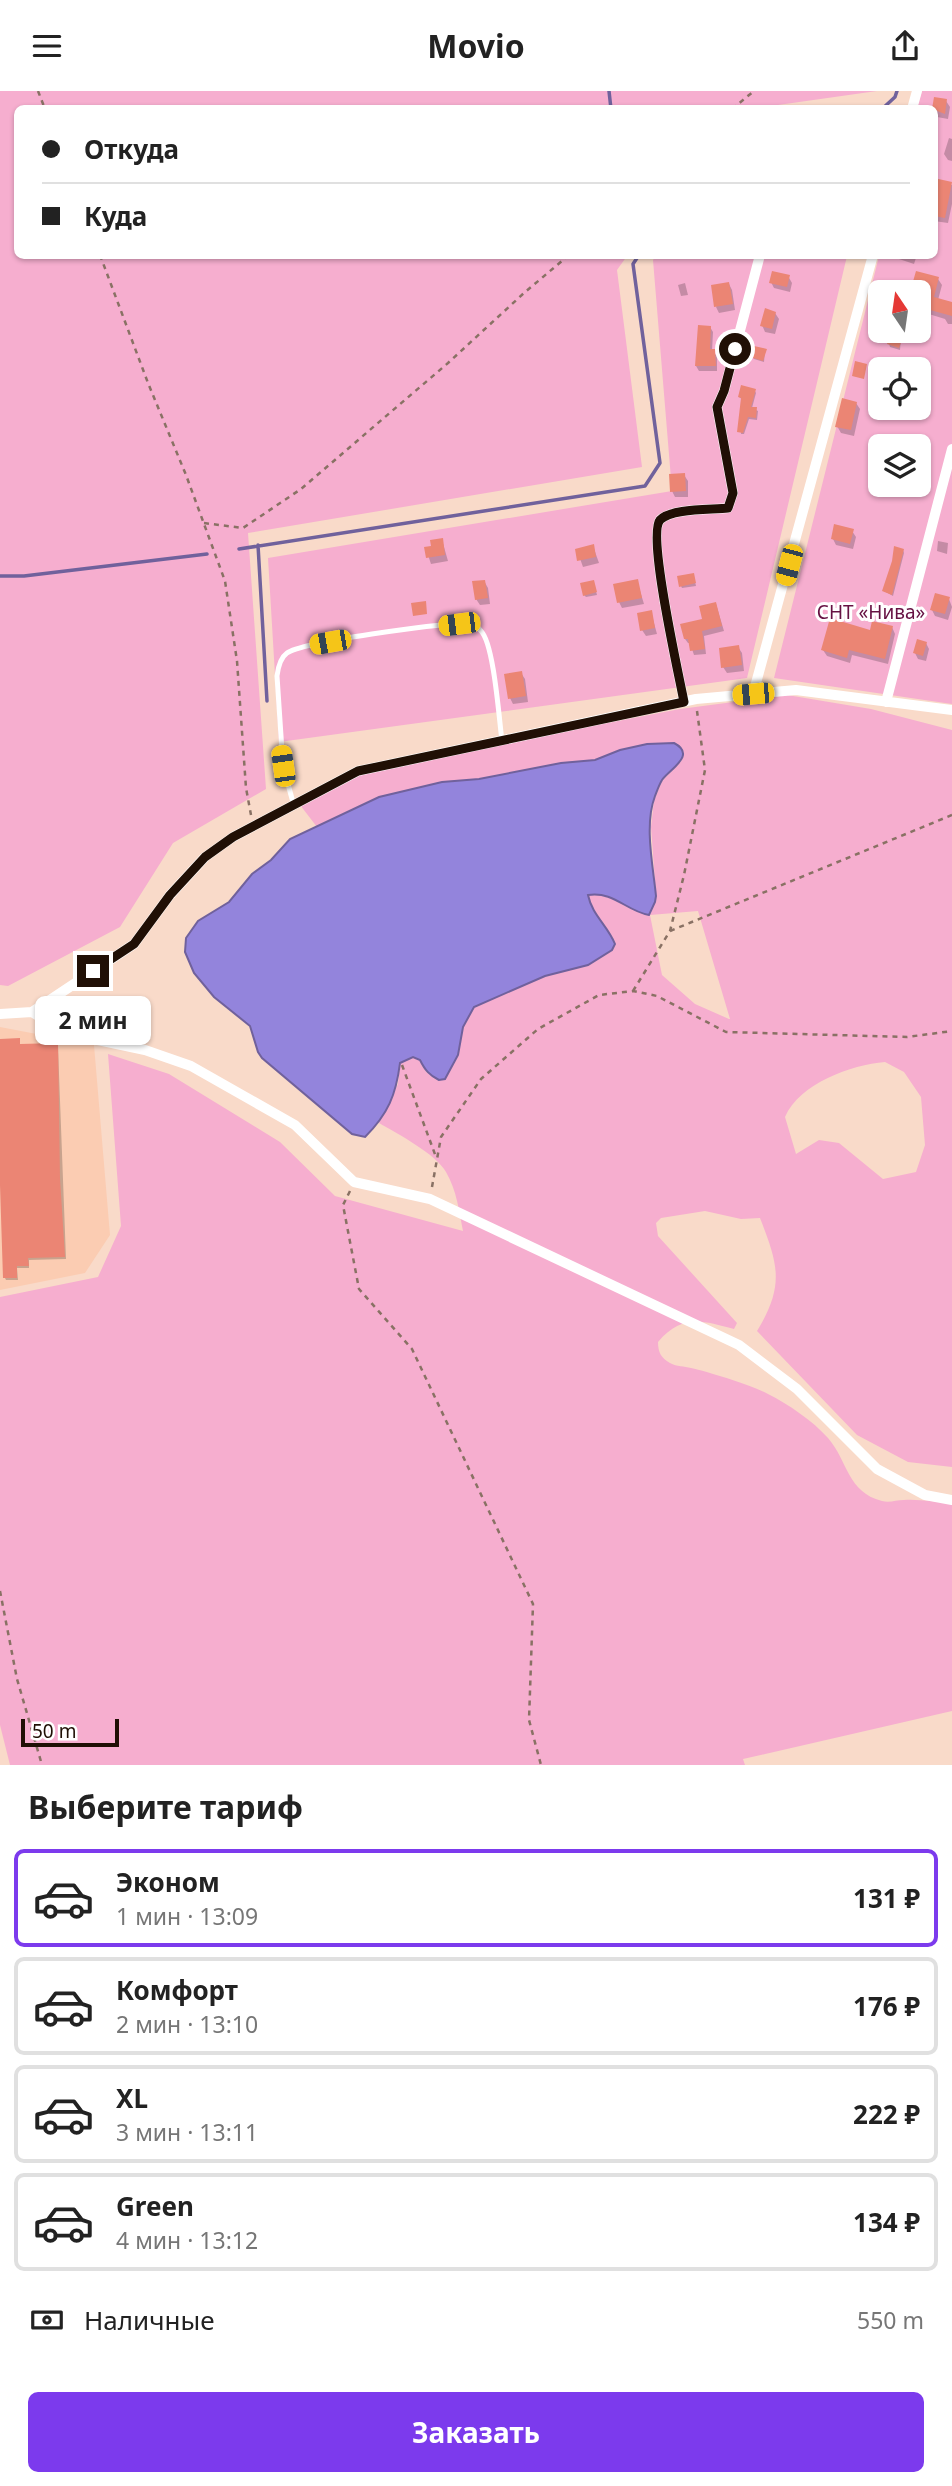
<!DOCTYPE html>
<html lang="ru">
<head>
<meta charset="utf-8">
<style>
  :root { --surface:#fff; --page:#f2f2f2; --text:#222; --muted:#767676; --line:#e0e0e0; --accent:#7c3aed }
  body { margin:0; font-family:"Noto Sans",sans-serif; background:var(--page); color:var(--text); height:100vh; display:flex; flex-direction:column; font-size:26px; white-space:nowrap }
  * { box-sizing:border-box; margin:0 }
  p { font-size:23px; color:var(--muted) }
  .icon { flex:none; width:38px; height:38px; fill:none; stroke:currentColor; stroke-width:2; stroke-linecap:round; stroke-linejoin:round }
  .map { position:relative; height:1674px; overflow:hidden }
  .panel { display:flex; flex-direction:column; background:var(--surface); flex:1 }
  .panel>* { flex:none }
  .top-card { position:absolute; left:14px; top:14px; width:924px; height:154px; border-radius:10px; box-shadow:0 2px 5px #0004; display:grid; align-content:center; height:154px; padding:0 28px; background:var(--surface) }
  .needle { width:46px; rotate:347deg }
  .buttons { position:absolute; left:868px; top:189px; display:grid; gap:14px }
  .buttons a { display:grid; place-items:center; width:63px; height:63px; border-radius:10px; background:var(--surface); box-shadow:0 2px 5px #0004; font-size:35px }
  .scale { position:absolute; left:21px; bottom:18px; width:98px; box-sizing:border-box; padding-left:7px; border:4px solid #200f05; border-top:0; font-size:19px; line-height:24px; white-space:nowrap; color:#200f05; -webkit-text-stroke:5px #fff; paint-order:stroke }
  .end { position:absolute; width:32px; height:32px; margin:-16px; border:9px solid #200f05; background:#fff; box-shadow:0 0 0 4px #fff }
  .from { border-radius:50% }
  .bubble { position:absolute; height:49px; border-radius:10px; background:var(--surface); box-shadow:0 2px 5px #0004; font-size:23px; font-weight:700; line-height:49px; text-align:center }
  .car { position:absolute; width:21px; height:42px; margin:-21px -10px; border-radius:9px; box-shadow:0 0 5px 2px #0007; background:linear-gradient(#f5c518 24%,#345 0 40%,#f5c518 0 76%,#345 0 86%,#f5c518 0) }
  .top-card b { display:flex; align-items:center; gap:24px; height:66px; font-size:26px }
  .top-card b+b { border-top:2px solid var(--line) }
  .top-card i { width:18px; height:18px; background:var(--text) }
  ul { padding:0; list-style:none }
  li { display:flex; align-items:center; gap:21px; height:98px; margin:0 14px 10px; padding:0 14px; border:4px solid var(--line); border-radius:10px }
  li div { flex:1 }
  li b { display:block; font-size:26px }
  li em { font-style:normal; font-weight:700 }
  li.active { border-color:var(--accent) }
  li>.icon { width:63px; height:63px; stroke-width:1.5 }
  h2 { padding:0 28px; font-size:32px; line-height:84px }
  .pay { display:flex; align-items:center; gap:18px; height:77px; padding:0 28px; font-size:26px }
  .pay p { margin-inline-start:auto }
  .button { display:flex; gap:14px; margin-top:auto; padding:14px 28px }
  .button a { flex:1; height:80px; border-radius:10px; background:var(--accent); color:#fff; font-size:28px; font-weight:700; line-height:80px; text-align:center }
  header { display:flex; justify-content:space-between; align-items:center; height:91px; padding:0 28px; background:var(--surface); font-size:32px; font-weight:700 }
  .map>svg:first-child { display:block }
  .built { fill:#fbccb2 }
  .green { fill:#f6aecf; fill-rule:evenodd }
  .water { fill:#9384dc; stroke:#70619c; stroke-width:2 }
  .shadow { fill:#0003 }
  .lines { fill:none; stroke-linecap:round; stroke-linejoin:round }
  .stream { stroke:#70619c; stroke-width:3.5 }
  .building { fill:#eb8574 }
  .path { stroke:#897164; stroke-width:2.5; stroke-dasharray:5 5; stroke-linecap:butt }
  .lane { stroke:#fff; stroke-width:5 }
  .street { stroke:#fff; stroke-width:10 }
  .route { stroke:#200f05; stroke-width:9 }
  .labels { text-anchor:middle; stroke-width:6; stroke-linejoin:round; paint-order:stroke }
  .park-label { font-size:19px; fill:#661143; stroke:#fff }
</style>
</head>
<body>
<header><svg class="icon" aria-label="menu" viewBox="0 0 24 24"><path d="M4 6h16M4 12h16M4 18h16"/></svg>Movio<svg class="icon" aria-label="share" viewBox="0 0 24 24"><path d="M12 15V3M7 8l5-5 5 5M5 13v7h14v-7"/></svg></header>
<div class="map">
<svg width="952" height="1674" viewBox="0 0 952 1674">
  <rect width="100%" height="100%" fill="#f9dac9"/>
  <!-- built -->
  <path class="built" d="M0,936L94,954L110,1144L85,1182L0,1199Z"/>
  <!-- green -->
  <path class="green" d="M0,0H877L749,18H18V164L627,165L617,179L642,376L248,442L266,698L173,752L120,836L8,895L0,894Z
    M922,0H952V613L774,587L879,165L934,164V18L917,17ZM880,201H919V240H880ZM880,278H919V317H880ZM880,355H919V394H880Z
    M656,165H847L747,587L279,651L268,467L672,400L653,169Z
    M787,604L871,618L952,639V1376L908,1371L857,1344L757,1240C785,1194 778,1173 760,1127L741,1128L705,1120L661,1127L656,1132L658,1145L737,1232L734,1238C702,1230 683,1222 658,1251C658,1261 661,1267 670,1272C677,1276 684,1275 691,1277C709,1281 751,1294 768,1303C788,1313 813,1330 828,1347C848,1370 847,1401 882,1410C890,1412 896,1409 904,1409C919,1408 936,1411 952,1412V1620L743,1668L745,1674H10L0,1634V1206L98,1186L121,1135L108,963L169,983L280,1051L335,1105L463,1140C459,1120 457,1100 446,1081C436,1063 398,1043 379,1032L398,993L400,972L413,966L420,969L427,982L458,964L463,936L474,916L545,885L588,874L613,847L591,819L588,804C614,800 625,820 650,823L656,805L651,736L654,709L662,690L682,669L620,659L595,669L561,672L479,688L442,691L379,706L317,736L297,710L374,677L680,618ZM698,820L730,928H729L695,913L662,884L650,824ZM885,971L904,981L921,1006L925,1054L916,1081L883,1088L839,1052L819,1049L796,1063L785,1026C800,992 851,974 885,971Z"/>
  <!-- water -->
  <path class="water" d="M674,652C697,664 670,678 662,689C659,694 657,700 655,705C644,734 653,774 656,805L655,811L649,824C626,820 614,800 588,804C592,824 608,835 615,853L612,859L588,874L545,885L474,916L463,936L458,964L445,988L439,989C429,984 425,979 420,969L413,966L400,972C396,1004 388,1023 365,1046L352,1043L262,967L258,961L250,935L214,906L194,882L185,861L186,847L198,830L229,811L252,783L271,769L290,748L379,706L442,691L479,688L561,672L595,669L620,659L647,653Z"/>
  <!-- shadow -->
  <path class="shadow" d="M946,10L950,16L948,28L937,26L934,18Z
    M949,47L952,48V70L948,69L944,63Z
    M934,89L952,94V113L948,132L934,130Z
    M897,164H917L914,173L899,168Z
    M917,182L938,188L942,194L938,209L952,212V233H948L945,228L919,220V201H912Z
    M788,185L792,192L790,201L774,197L771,191Z
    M685,192L688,204L681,205L678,194Z
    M729,193L732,199L735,219L719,222L716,216Z
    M775,222L779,228L775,243L765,241L762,234Z
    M710,236L713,241L712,260L717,265V280H699L696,275Z
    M901,247L900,259L890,256L889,253Z
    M765,260L764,271L754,268L752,266Z
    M755,300L756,302L752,317L758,320L757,329L749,328L744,343H741L743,309L739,306Z
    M856,312L860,318L854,345L841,342L837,335Z
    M684,384L688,390V406H675L672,400Z
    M852,440L856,446L853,458L836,454L833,448Z
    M442,449L448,470L431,473L426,458L433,456Z
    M938,450L948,452L947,463L937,460Z
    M593,455L599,472L583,476L577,459Z
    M903,459L904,462L893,505L884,500Z
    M694,486L696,495L682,497L681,495Z
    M484,490L488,497L490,513L480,514L476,508Z
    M637,490L644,513L622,517L619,511Z
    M594,493L597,504L586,506L584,504Z
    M949,508L952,516L948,529L935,525L932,519Z
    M716,513L724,540L704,545L706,563L694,564L690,552H688L685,548L704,530Z
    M651,521L657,543L646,545L642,539Z
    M892,536L895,543L888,573L852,564L850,572L827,565L823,559L871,541Z
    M926,552L929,558L926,570L918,568L915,562Z
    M738,556L742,562L744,580L727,582L723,576Z
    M521,582L525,588L528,611L513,613L510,607Z
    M0,950L20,952V954H57L58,956L66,1168L29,1169V1177H17L18,1189H6L5,1187Z"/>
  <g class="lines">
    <!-- stream -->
    <path class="stream" d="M609,0L611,18
      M882,18L895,6L897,0
      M258,454L267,610
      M239,458L645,395L660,372L633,173L639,164
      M0,485H24L207,463"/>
  </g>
  <!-- building -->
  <path class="building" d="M934,6L947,8L945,23L932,18Z
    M934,87L952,91L945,127L934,125Z
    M772,180L790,184L787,196L769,192Z
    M916,180L939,186L934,206L952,211V225L919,216V201H910Z
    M729,191L733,213L714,216L711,194Z
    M765,217L776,221L772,238L760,235Z
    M698,234L711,235L710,258H715L716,275H695Z
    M890,242L903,246L899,257L887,253Z
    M754,255L767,258L763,270L750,266Z
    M855,270L867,273L864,288L852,285Z
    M741,294L756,298L751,316H757L756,327L748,326L743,342L737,341L741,307L738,306Z
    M842,307L857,311L851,339L835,336Z
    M685,382L686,400L670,401L669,383Z
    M834,433L854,438L850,453L831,448Z
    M443,447L445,464L426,467L424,456L431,455L430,449Z
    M594,453L596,466L577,470L575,458Z
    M894,455L904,458L892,504L882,500L892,470Z
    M694,482L696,492L679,496L677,485Z
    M638,488L642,507L617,512L613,493Z
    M485,489L488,507L475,509L472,490Z
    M594,489L597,501L583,505L580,492Z
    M935,502L950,506L945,523L930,519Z
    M426,510L427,523L413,525L411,512Z
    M716,511L722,535L702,540L705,558L690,560L688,548H684L680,533L702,528L699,515Z
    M652,519L655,537L640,540L637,522Z
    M830,527L870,539L872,530L893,535L885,568L849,559L847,567L821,559Z
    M917,548L927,551L923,565L913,562Z
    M739,554L742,574L721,577L719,557Z
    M522,580L526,605L508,608L504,583Z
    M20,947V953L58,952L60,1088L65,1166L28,1167L29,1175H17V1187H3L0,1094V948Z"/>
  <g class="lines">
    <!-- path -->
    <path class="path" d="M38,0L45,18
      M732,18L754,0
      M100,164L148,292L186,384L225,490L237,570L246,697L251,724
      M204,432L243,437L301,398L448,272L524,202L569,164
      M670,840L952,724
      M633,900L670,840L684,784L705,679L697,620
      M402,974L436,1066
      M432,1096L441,1046L481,988L538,938L599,904L633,900L657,905L726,941L907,946L952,940
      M350,1100L343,1114L359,1198L412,1258L533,1513L529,1629L541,1674
      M0,1500L17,1588L42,1674"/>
    <!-- lane -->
    <path class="lane" d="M294,715L283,675L277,585C278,577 280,567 287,562C302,551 440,532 462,533C470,533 476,534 481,540C494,553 499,628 502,650"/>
    <!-- street -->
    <path class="street" d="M912,18L917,0
      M753,603L873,164
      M684,611C679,584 647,444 660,429C671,417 712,419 728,417L733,402L717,316L724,300L760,164
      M886,611L952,358
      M32,921L134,853L170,804L205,766L233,746L358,680L696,608L796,599L952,619
      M0,923L32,921L65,942L145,959L191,975L295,1034L354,1091L430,1108L739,1254L797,1298L877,1378L925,1404L952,1409"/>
  </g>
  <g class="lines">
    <!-- route -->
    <path class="route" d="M93,880L134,853L170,804L205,766L233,746L358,680L684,611C679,584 647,444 660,429C671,417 712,419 728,417L733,402L717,316L724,300L735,258"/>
  </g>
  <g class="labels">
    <!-- park labels -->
    <g class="park-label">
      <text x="871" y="528">СНТ «Нива»</text>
    </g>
  </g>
</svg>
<div class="buttons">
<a><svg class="needle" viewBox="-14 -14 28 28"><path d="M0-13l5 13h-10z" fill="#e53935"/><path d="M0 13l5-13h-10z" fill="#767676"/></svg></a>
<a><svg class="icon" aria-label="locate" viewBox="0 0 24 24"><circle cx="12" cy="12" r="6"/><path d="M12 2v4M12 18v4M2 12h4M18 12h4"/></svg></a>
<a><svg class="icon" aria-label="layers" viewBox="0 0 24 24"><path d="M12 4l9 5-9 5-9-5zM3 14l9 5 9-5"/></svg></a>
</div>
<div class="scale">50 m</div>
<i class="end from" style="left:735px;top:258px"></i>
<i class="end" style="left:93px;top:880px"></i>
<div class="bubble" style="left:35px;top:905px;width:116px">2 мин</div>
<i class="car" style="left:789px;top:474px;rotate:195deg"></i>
<i class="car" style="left:459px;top:533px;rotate:263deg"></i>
<i class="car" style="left:330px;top:551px;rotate:260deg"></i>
<i class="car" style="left:753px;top:603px;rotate:265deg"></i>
<i class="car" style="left:283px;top:675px;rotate:352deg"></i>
<div class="top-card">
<b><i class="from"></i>Откуда</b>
<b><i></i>Куда</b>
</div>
</div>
<section class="panel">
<h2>Выберите тариф</h2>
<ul>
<li class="active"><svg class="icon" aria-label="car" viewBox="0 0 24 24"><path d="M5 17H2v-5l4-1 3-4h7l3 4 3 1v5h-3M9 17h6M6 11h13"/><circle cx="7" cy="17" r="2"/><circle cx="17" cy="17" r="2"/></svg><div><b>Эконом</b><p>1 мин · 13:09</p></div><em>131 ₽</em></li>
<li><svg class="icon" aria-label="car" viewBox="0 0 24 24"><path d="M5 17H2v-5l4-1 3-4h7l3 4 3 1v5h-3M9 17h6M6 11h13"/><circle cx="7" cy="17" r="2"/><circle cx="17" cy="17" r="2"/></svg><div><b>Комфорт</b><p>2 мин · 13:10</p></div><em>176 ₽</em></li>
<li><svg class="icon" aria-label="car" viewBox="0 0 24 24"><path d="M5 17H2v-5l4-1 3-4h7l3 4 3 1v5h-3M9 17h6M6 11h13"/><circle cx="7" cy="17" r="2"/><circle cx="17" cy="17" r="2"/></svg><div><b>XL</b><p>3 мин · 13:11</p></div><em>222 ₽</em></li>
<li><svg class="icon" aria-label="car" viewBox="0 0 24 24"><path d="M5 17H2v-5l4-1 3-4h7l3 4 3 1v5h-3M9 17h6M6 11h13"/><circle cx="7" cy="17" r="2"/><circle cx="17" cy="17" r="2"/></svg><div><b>Green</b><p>4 мин · 13:12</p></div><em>134 ₽</em></li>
</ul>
<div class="pay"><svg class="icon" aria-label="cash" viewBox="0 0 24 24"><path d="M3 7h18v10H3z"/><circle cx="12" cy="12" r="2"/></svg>Наличные<p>550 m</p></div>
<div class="button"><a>Заказать</a></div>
</section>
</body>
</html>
